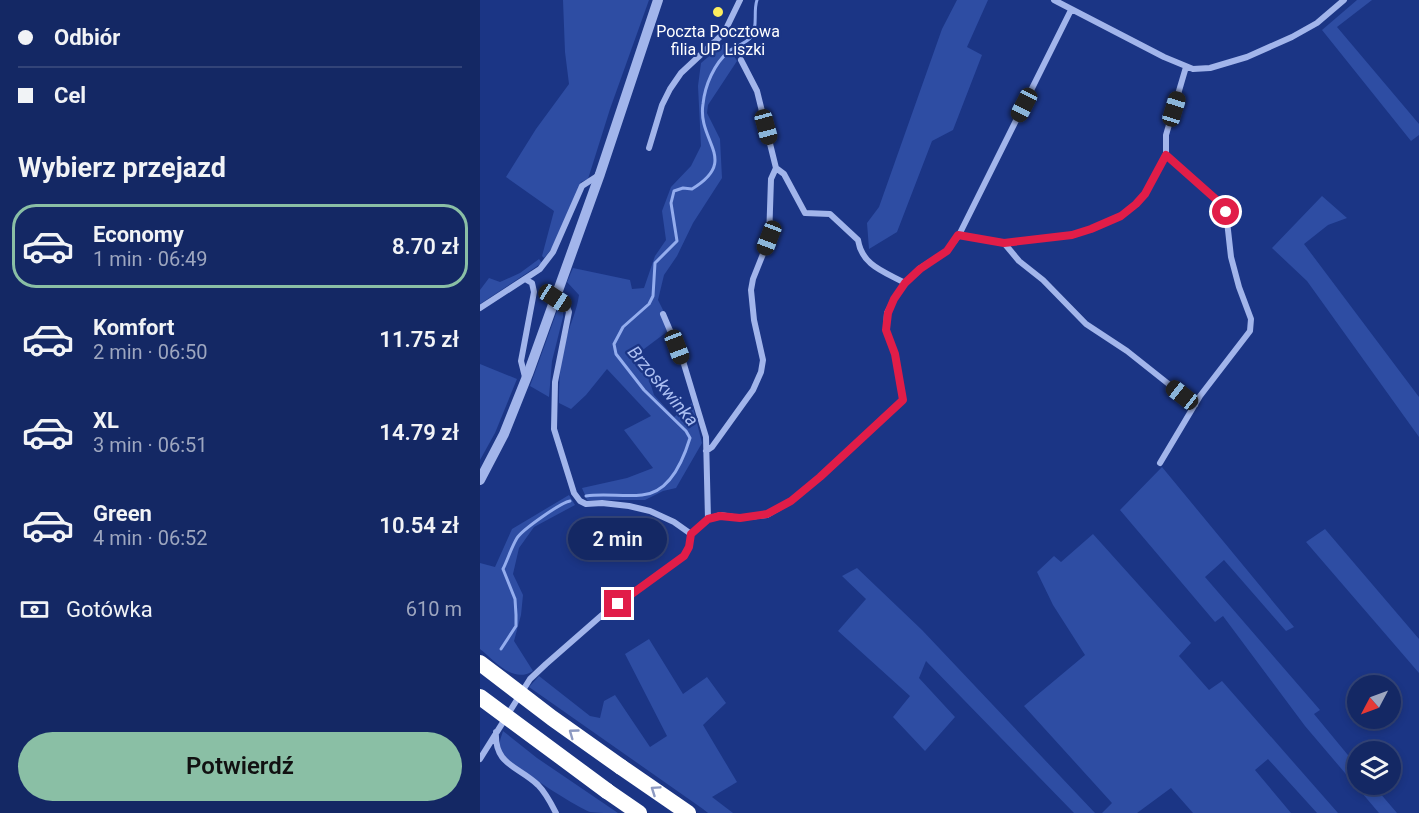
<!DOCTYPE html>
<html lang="pl">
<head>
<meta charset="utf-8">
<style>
  :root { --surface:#142864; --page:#1d306a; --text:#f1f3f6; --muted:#9da6bf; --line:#334478; --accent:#8abfa5 }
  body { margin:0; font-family:Roboto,sans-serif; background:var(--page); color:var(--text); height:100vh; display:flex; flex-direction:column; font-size:22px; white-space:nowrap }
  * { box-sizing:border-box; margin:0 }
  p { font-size:20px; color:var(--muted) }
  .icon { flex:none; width:33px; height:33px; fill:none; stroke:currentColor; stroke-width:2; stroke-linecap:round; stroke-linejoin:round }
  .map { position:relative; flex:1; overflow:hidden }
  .sheet { display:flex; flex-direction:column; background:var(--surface); width:480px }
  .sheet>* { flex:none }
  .guide { display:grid; align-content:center; height:132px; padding:0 18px; background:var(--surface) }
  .needle { width:39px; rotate:229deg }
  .fabs { position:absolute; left:867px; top:675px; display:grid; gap:12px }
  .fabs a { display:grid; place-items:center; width:54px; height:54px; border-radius:50%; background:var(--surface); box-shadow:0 3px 9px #0003,0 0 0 2px var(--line); font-size:30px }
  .end { position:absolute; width:27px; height:27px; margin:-14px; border:8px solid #e11d48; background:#fff; box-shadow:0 0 0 3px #fff }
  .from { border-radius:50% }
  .bubble { position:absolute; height:42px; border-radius:21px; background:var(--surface); box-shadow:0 3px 9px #0003,0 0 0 2px var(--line); font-size:20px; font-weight:600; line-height:42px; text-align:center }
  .car { position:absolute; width:18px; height:36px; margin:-18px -9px; border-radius:8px; box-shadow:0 0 4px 2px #0007; background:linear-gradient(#222 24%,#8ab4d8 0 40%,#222 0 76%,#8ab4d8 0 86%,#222 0) }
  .guide b { display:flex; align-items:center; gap:21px; height:57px; font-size:22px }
  .guide b+b { border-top:2px solid var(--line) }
  .guide i { width:15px; height:15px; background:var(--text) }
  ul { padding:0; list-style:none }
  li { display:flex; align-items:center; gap:18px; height:84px; margin:0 12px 9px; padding:0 6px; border:3px solid transparent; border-radius:24px }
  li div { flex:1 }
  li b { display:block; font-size:22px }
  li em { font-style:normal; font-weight:600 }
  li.current { border-color:var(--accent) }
  li>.icon { width:54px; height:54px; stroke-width:1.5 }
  h2 { padding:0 18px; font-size:27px; line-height:72px }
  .pay { display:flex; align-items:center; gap:15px; height:66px; padding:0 18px; font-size:22px }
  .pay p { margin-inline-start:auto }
  .button { display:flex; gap:12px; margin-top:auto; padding:12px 18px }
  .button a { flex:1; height:69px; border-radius:36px; background:var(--accent); color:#111; font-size:24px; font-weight:600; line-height:69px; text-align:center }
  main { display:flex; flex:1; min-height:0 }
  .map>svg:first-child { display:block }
  .green { fill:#2e4da3 }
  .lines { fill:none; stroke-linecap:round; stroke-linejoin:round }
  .stream { stroke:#94adee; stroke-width:3 }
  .minor { stroke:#a2b5eb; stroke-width:6 }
  .tertiary { stroke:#a2b5eb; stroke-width:10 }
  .motorway { stroke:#fff; stroke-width:16 }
  .motorway-bridge { stroke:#fff; stroke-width:16 }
  .oneway { stroke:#8d9ac2 }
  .route { stroke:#e11d48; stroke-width:8 }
  .poi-dot { fill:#fded5e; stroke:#1b3585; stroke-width:2 }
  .labels { text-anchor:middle; stroke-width:4.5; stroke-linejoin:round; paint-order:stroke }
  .poi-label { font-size:16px; fill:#fff; stroke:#1b3585 }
  .water-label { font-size:18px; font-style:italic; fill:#adc0f3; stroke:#1b3585 }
</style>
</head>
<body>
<main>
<section class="sheet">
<div class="guide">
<b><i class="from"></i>Odbiór</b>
<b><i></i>Cel</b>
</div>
<h2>Wybierz przejazd</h2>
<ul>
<li class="current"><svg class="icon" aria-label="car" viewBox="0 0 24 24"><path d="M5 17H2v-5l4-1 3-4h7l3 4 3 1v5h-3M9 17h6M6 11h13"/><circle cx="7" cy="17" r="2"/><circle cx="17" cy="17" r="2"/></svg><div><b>Economy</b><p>1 min · 06:49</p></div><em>8.70 zł</em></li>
<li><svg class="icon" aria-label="car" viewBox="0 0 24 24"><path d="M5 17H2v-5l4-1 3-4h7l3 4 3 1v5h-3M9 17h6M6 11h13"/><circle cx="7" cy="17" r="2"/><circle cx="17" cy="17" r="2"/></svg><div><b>Komfort</b><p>2 min · 06:50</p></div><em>11.75 zł</em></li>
<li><svg class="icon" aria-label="car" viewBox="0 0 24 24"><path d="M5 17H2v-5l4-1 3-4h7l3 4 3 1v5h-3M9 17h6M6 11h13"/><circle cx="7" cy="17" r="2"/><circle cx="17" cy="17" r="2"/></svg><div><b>XL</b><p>3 min · 06:51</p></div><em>14.79 zł</em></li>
<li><svg class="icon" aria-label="car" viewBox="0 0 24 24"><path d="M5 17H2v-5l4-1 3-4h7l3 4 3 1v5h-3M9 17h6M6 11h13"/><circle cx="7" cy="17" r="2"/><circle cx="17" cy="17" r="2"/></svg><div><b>Green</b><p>4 min · 06:52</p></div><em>10.54 zł</em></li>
</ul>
<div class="pay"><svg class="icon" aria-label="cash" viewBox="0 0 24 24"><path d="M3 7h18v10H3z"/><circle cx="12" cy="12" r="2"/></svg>Gotówka<p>610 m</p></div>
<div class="button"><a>Potwierdź</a></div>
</section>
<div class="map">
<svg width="939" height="813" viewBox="0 0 939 813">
  <rect width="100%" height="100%" fill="#1b3585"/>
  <!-- green -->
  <path class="green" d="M83,0H169L130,109L108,179L101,182L72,248L64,258L62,256L74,211L26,177L56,129L89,84L85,52Z
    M477,0H508L487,47L502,55L473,130L452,141L417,232L389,249L387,223L399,207L462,29Z
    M877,0H892L857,27L939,124V135L931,141L842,30Z
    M246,42L257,61L228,105L227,113L240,139L242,178L213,223L197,256L184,275L178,300L192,328L156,355L168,376L174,395L194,417L212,403L222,443L196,488L183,491L165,500H107L102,488L147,478L173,468L144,430L171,416L127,369L106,395L91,409L79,403C79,381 80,358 87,336C91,322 97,310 99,295L87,282L93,268L150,280L152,289L164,288L175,256L186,240L182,211L191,187L211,166L221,146L218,86L221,63Z
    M842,196L867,218L848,225L824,244L939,397V437L827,281L792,248Z
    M59,259L62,263L0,304V290L9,278L20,282L40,273Z
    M77,311L83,312V317L72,361L69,397L50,386Z
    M0,364L37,379L15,433L0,460Z
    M682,467L814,627L806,631L744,560L725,577L840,710L834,714L877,766L878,784L893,785L917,813H899L825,726L743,616L735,622L640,510Z
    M89,495L95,505L54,527L39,548L33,574L43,595L41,615L34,641L53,671C33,684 15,661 0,649V563L15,567L32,529Z
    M845,529L939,639V673L826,542Z
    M613,534L711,643L699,656L729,690L742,681L858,813H837L788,759L775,770L811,813H713L691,788L657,813H622L632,803L544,706L605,655L573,605L557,572L574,556L581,562Z
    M377,568L442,630L615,813H594L446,661L439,678L475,717L445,751L413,717L430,696L358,631L386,599L362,576Z
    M169,639L203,694L227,677L246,703L223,725L257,782L232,797L253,813H228L223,809L49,687L59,676L110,716L120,718L124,701L135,695L170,747L187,736L145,654Z
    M23,731L57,758L138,813C129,813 118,813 110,812C96,807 29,764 22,753C17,745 21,738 23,731Z"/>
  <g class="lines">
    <!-- stream -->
    <path class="stream" d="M106,496C124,493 143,497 162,495C189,493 203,461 210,438L206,431L164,390L136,354L134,344L143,327L169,304L173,296L175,263L197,241L191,203L194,191L203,188L212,189C260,160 217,142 223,104C225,85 234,64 249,51C257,45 266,44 272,36C278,26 273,11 277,0
      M21,649L36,626V615L35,599L23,569C28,559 31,548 37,538C42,530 80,503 90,501"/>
    <!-- minor -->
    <path class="minor" d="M574,0L684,57L713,69L730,68L767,57L812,37L837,23L864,0
      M261,60L277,91L296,168L304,174L325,213L350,214L378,240C382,266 405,272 425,283
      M169,148L182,105L190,89L201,73L244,33L260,0
      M479,235L524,243L592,235L611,229L641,216L656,204L665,194L686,155
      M524,243L539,261L563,280L606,324L647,351L715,405
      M75,298L86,305L89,312L75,382L74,429L94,493L100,501L106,504L122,503L149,506L170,511L194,522L211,534L228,519L240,515L260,518L287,515L311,501L340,477L423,400L415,354L406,330L407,313L414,299L425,283L439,269L467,251L479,235L591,10
      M0,308L60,269L73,252L102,186L119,175
      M183,314L203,361L226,437L228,519
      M45,377L41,361L54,292L52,283L45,279
      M226,451L232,447L273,390L281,372L283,360L274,320L271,290L273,279L289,239L291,179L296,168
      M680,463L720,396L770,331L771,319L759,287L751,257L746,212L739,202L686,155V135L706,67
      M16,732C14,765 38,766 58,785C66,793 71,803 76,813
      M0,759L50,679L66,664L122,615L204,556L209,547L211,534"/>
    <!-- tertiary -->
    <path class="tertiary" d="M0,480L24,434L48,374L120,174L178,0"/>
    <!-- motorway -->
    <path class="motorway" d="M141,767L208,813
      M127,791L159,813"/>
    <!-- motorway-bridge -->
    <path class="motorway-bridge" d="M0,663L72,718L141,767
      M0,697L127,791"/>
  </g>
  <!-- one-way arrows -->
  <defs><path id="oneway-chevron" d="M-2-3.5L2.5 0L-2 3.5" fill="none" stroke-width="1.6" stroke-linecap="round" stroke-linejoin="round" transform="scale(1.5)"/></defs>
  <g class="oneway">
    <use href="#oneway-chevron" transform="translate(93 733) rotate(-144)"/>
    <use href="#oneway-chevron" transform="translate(175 790) rotate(-146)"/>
  </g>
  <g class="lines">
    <!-- route -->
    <path class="route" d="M138,604L204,556L209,547L211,534L228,519L240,516L260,518L287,514L311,501L340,477L423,400L415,354L406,330L408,313L414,299L425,283L440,269L467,251L478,235L524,243L592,235L611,229L641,216L656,204L665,194L686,155L739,202L746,212"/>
  </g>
  <!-- markers -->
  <circle class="poi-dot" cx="238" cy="12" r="6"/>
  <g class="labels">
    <!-- poi labels -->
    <g class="poi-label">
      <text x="238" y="37">Poczta Pocztowa<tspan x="238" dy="18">filia UP Liszki</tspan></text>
    </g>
    <!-- water labels -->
    <g class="water-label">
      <text transform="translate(183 386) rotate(50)" y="6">Brzoskwinka</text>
    </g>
  </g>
</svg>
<div class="fabs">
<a><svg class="needle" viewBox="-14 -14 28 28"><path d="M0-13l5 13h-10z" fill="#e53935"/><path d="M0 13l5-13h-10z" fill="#9da6bf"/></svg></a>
<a><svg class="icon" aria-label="layers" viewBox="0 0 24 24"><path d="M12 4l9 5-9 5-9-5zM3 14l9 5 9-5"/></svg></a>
</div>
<i class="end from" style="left:746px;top:212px"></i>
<i class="end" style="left:138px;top:604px"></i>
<div class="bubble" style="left:88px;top:518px;width:99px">2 min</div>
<i class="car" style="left:544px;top:105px;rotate:207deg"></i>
<i class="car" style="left:694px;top:109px;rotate:17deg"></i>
<i class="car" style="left:286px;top:127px;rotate:165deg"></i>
<i class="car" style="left:289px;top:238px;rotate:201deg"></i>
<i class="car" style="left:75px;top:298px;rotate:123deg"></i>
<i class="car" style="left:197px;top:347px;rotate:159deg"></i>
<i class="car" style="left:702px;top:395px;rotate:308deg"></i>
</div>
</main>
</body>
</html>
